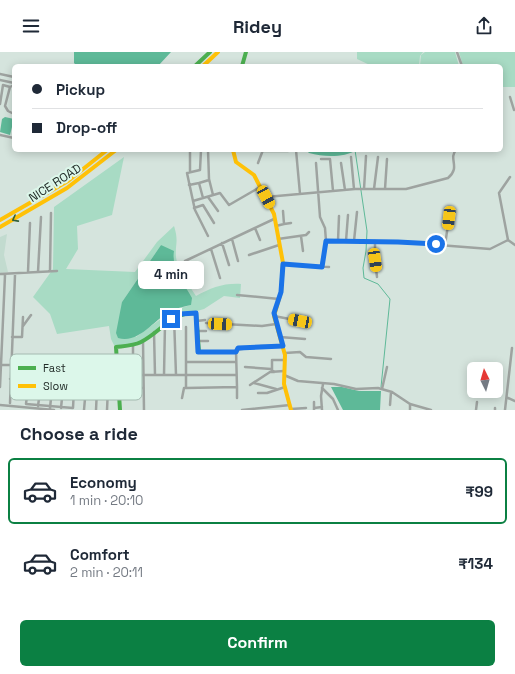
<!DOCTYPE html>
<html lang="en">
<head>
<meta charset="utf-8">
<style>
  :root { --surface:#fff; --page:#f6f6f7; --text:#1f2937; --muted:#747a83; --line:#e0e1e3; --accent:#0b8043 }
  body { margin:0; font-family:"Space Grotesk",sans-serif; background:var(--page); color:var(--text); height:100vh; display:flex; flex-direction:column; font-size:15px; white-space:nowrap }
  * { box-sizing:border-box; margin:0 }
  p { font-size:13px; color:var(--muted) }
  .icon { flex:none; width:22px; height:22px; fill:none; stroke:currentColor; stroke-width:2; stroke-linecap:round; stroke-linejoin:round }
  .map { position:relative; height:358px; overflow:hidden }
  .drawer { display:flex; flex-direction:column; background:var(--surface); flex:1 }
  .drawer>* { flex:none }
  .guide { position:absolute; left:12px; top:12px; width:491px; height:88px; border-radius:6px; box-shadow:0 2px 10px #0003; display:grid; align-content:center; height:88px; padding:0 20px; background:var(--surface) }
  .needle { width:26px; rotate:355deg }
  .controls { position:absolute; left:467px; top:310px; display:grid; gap:8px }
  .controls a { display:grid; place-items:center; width:36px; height:36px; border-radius:6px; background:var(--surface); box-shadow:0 2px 10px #0003; font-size:20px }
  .end { position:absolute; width:18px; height:18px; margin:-9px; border:5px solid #1a73e8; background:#fff; box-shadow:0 0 0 2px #fff }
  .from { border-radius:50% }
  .bubble { position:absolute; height:28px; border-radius:6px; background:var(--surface); box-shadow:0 2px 10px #0003; font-size:13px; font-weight:700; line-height:28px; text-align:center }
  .car { position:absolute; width:12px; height:24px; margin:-12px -6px; border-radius:5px; box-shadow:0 0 3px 1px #0007; background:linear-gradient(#f5c518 24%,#345 0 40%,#f5c518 0 76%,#345 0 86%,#f5c518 0) }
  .guide b { display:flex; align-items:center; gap:14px; height:38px; font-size:15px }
  .guide b+b { border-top:1px solid var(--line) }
  .guide i { width:10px; height:10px; background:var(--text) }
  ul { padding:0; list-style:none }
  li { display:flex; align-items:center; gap:12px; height:66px; margin:0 8px 6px; padding:0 12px; border:2px solid transparent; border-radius:6px }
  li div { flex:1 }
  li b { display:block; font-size:15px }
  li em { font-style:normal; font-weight:700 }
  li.on { border-color:var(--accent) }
  li>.icon { width:36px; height:36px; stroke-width:1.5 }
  h2 { padding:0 20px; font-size:18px; line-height:48px }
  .button { display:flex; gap:8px; margin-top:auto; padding:8px 20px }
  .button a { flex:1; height:46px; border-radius:6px; background:var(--accent); color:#fff; font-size:16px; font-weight:700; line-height:46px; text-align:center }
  header { display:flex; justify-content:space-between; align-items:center; height:52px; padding:0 20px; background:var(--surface); font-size:18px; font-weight:700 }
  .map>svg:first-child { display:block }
  .built { fill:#c2dbcf }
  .green { fill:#a8dbc4; fill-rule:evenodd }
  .water { fill:#5eb998 }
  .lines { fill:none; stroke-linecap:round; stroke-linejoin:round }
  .stream { stroke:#5eb998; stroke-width:1 }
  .street { stroke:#9ea3a0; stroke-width:2.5 }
  .fast { stroke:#4caf50; stroke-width:4 }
  .slow { stroke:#ffc107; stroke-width:4 }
  .oneway { stroke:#336038 }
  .route { stroke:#1a73e8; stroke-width:5 }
  .labels { text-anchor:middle; stroke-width:4; stroke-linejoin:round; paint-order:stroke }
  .street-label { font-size:12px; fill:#222c28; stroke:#dcf7ea }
  .key { fill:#dcf7ea; stroke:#a4bab0; stroke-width:1 }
  .key-label { font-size:11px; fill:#222c28 }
</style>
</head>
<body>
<header><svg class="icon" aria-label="menu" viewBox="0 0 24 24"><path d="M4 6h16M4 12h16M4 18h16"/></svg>Ridey<svg class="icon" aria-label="share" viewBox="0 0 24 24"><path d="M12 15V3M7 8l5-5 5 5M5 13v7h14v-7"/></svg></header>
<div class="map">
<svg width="515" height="358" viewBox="0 0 515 358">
  <rect width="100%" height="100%" fill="#d5e4dd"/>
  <!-- built -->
  <path class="built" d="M7,182L4,203L8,220L0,221V185Z"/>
  <!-- green -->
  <path class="green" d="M357,0H423L420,4L419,14H372L357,7Z
    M425,0H455L459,14H420L421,3Z
    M459,0H515V35H501V14H463Z
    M124,105L112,163L77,174L78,197L66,217L135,220L157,190L174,174C179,190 175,191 176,205C177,218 189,233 196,244C211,236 223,231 241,232L240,246L224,244L204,257L176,265L140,293H114L111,287L109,274L57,282L50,262L33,245L53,217L54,155ZM161,193L173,207L177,221L186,236L191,253L173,258L136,285L122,250Z"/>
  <!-- water -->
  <path class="water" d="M74,0H171L158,14H77L74,11Z
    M5,65L14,67L10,83L0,80L2,67Z
    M306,98H357C343,106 324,105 309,101Z
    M161,193L174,199C171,217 184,231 192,246L191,253C185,254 178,256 172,258C154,267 140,292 118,286L116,281L122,250Z
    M331,335H342L359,339H381L380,358H343Z"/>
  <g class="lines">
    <!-- stream -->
    <path class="stream" d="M355,98L367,179L366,199L363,216L364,226L378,232L390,247L381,335
      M48,311L70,310"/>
    <!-- street -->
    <path class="street" d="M457,0L462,14
      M0,22L14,25
      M0,28L14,31
      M14,33L10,35L5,54L8,59L14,62
      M510,45L514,58
      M0,52L3,33L10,35
      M14,78V81
      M0,83L14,86
      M190,98V120
      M201,98L200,118L187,121L193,149L220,141L229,153L260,135
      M208,98L209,127L213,143
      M288,98H294
      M296,98L300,142
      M263,99H288
      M351,105L354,137
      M321,107H330L333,139
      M258,111L263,98
      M316,111L320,165L325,176L326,189L321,215
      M341,111L345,138
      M510,125L499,141L508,188L515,193
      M199,131L209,128
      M189,133L199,131L203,146
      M364,137L366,104
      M374,137L378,105
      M385,137L387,107
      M208,145L218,159
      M266,145L355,137H406L448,126C461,115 448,107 456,98
      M193,149L195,158L208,184
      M194,156L203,153L214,171
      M284,172L291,171
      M276,174L284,172L283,159
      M255,176L260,188
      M301,184L303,199
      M232,187L238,209
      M278,187L306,183L309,180
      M326,189L400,190L490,197L508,188
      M338,189L339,164
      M346,189L348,163
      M354,189L357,160
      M375,189V208L377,225
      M222,191L229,213
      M445,193L449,166
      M211,197L220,226
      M249,203L279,193
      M185,209L274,167
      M283,212L329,215
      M50,219L51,161
      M28,220L30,171
      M38,220L41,165
      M0,222L57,219
      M237,243L279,247
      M274,264L300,269
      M174,265L176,323
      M197,269L205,268
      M206,271L262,274L276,272
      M23,274L31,263
      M186,275V336L237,335L236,298L261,294H283
      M197,279H206
      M154,280L155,323
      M12,285H22L23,265
      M280,285L305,287
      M143,289L144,358
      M197,289H208
      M133,293V323H236
      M285,301L300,300L306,305L331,307
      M122,304H133
      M32,310V318
      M186,310H236
      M1,313H11
      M122,313H133
      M245,315L271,317L274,320
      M272,317V308H285
      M124,323H133
      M164,323L165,272
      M284,323L298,329L334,332L356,337L378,336L392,340L410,352L431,358
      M10,327L23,326L42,310
      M254,331L276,337
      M250,333L270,320L284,319
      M0,335L5,223
      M28,335L26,352L73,356L75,317
      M237,335V346
      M125,336H143
      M322,336L333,347L338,358
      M382,337L387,315
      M258,341H267L285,335
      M20,343L21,310
      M182,346L184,336
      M508,346L515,349
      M314,350V358
      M10,351L15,223
      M0,353L54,358
      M390,353L391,340
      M38,354L43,318
      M50,356L54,318
      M61,356L65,317
      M314,356L322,355
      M291,357L306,356
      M84,358L86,335
      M96,358L97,337
      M107,358L108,336
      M242,358L290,353
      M322,358L321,344L323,332
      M410,358V352
      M476,358L477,350
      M495,358V356
      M505,358L512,296"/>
    <!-- fast -->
    <path class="fast" d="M195,14L210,0
      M242,14L246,0
      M120,358L116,295C124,294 133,294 141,290C161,280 171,260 196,261L199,300H236"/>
    <!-- slow -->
    <path class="slow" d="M203,14L218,0
      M233,98L236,110L254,123L274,162L283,211L281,240L274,264L285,303L284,332L291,358
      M0,168L68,129L107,98
      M0,175L67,136L116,98"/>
  </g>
  <!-- one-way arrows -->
  <defs><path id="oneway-chevron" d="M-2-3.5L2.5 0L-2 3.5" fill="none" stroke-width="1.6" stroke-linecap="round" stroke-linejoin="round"/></defs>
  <use class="oneway" href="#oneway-chevron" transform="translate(15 167) rotate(152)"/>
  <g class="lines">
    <!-- route -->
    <path class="route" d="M171,267L180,262L196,261L198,300H236L238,296L283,294L274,261L281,240L283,212L322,215L326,189L398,190L436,192"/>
  </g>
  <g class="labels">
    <!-- street labels -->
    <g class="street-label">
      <text transform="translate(55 131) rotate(-33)" y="4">NICE ROAD</text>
    </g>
  </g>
  <!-- legend -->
  <rect x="10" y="302" width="132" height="46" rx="6" class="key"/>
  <rect x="18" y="314" width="18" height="4" fill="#4caf50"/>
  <rect x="18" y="332" width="18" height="4" fill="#ffc107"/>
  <g class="key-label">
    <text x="43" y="320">Fast</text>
    <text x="43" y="338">Slow</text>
  </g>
</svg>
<div class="controls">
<a><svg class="needle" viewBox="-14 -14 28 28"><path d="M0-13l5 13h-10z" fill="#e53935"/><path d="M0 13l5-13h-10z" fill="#747a83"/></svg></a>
</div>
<i class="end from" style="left:436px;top:192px"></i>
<i class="end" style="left:171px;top:267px"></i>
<div class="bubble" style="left:138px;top:209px;width:66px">4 min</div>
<i class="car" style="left:266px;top:145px;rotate:152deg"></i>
<i class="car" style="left:449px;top:166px;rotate:187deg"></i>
<i class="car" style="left:375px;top:208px;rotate:172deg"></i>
<i class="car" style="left:300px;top:269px;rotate:281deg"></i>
<i class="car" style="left:220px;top:272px;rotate:93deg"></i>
<div class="guide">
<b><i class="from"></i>Pickup</b>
<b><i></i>Drop-off</b>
</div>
</div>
<section class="drawer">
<h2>Choose a ride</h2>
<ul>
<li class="on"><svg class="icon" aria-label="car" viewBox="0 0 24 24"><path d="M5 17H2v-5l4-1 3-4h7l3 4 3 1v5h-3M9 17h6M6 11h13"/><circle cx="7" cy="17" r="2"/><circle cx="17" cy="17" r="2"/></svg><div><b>Economy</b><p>1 min · 20:10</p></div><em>₹99</em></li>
<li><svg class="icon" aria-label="car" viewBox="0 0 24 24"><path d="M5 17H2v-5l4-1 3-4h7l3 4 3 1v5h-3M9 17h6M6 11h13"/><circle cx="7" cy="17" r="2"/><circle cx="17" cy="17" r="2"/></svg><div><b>Comfort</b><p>2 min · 20:11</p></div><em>₹134</em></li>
</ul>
<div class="button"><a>Confirm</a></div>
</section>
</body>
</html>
